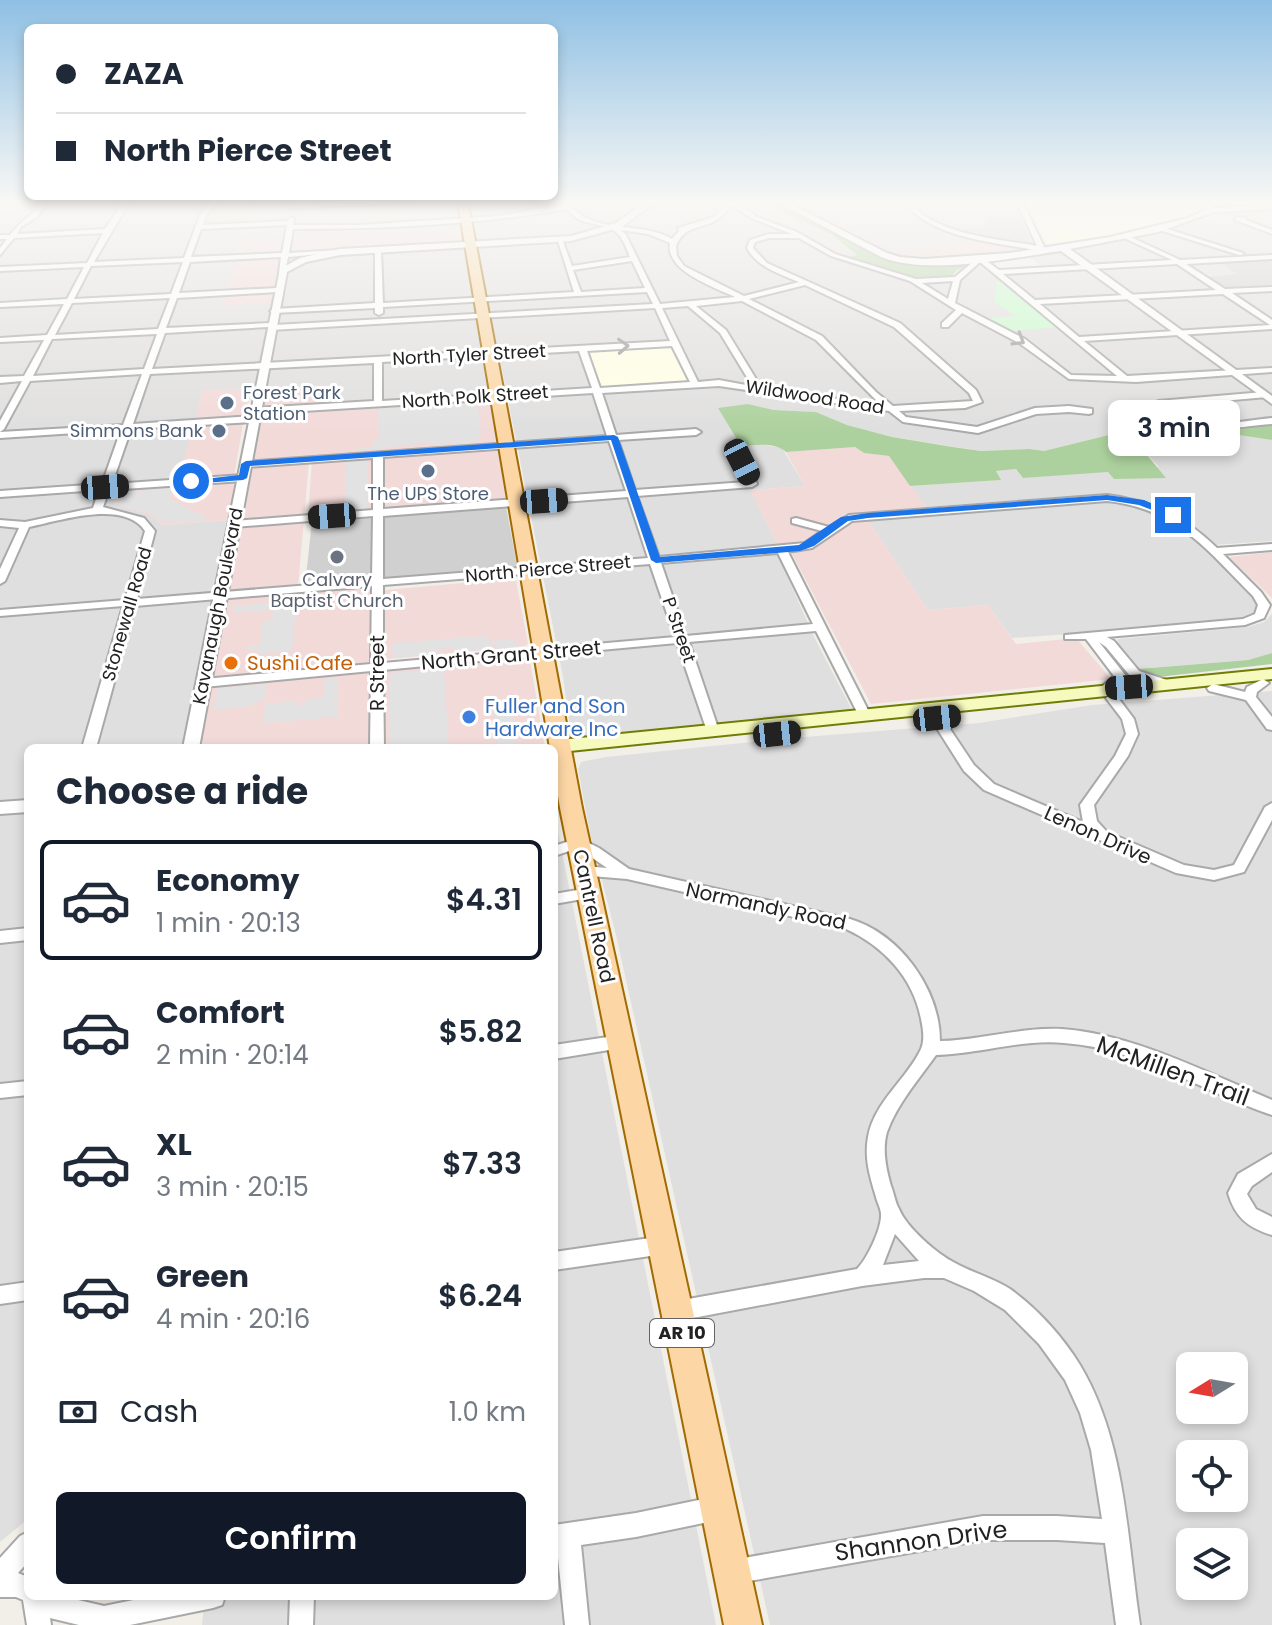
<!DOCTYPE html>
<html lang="en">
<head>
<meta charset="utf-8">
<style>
  :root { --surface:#fff; --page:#f6f6f7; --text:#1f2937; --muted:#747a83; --line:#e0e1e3; --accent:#111827 }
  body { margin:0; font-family:Poppins,sans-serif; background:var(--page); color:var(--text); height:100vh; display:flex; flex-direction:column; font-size:30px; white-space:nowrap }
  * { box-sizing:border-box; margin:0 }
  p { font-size:26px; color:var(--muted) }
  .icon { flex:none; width:44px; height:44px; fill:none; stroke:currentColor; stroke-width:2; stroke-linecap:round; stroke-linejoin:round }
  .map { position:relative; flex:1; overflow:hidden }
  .details { position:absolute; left:24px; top:744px; width:534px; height:856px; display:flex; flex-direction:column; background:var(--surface); border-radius:12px; box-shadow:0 4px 12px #0003 }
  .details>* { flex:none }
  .top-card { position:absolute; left:24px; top:24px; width:534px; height:176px; border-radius:12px; box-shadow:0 4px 12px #0003; display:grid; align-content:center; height:176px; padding:0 32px; background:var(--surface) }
  .needle { width:52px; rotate:259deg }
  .controls { position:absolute; left:1176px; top:1352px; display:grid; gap:16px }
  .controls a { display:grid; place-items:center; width:72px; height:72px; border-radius:12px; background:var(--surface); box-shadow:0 4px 12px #0003; font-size:40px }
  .end { position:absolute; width:36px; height:36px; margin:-18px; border:10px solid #1a73e8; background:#fff; box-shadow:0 0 0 4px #fff }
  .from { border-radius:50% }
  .bubble { position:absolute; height:56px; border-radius:12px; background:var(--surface); box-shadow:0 4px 12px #0003; font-size:26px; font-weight:600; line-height:56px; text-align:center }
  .car { position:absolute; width:24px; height:48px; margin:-24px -12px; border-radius:10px; box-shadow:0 0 6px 2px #0007; background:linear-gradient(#222 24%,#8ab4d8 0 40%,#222 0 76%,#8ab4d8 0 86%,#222 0) }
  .top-card b { display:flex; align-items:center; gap:28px; height:76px; font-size:30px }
  .top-card b+b { border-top:2px solid var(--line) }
  .top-card i { width:20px; height:20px; background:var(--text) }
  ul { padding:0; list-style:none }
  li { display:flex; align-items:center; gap:24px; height:120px; margin:0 16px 12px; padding:0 16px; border:4px solid transparent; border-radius:12px }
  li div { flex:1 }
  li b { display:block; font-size:30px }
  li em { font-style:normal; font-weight:600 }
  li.current { border-color:var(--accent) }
  li>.icon { width:72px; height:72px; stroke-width:1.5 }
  h2 { padding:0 32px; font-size:36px; line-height:96px }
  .pay { display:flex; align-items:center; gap:20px; height:88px; padding:0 32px; font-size:30px }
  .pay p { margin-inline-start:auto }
  .primary-button { display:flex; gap:16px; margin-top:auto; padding:16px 32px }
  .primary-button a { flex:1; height:92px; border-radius:12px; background:var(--accent); color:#fff; font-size:32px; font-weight:600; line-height:92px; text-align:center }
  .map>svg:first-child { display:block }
  .residential { fill:#e0dfdf; fill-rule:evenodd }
  .commercial { fill:#f2dad9 }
  .education { fill:#ffffe5 }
  .religious { fill:#d0d0d0 }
  .forest { fill:#add19e }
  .park { fill:#c8facc }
  .parking { fill:#e2e2e2 }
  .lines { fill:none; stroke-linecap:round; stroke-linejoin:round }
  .minor-casing { stroke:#a9a9a9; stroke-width:4 }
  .tertiary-casing { stroke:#a9a9a9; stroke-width:4 }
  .secondary-casing { stroke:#707d05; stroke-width:4 }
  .primary-casing { stroke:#a06b00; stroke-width:4 }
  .minor { fill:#fff; fill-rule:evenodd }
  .tertiary { fill:#fff; fill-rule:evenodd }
  .secondary { fill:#f7fabf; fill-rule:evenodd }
  .primary { fill:#fcd6a4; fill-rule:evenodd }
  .oneway { stroke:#9c9c9c }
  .route { fill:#1a73e8 }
  .service-dot { fill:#5c6f8a; stroke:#fff; stroke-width:3 }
  .worship-dot { fill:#6b7280; stroke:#fff; stroke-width:3 }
  .food-dot { fill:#e8710a; stroke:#fff; stroke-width:3 }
  .shop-dot { fill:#3f7fe0; stroke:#fff; stroke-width:3 }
  .labels { text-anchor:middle; stroke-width:6; stroke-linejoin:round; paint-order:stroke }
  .far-street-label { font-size:18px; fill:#222; stroke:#fff }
  .far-service-label { font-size:18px; fill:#4e5e75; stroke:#fff; text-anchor:start }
  .far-worship-label { font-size:18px; fill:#5b616d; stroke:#fff }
  .shield { fill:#fff; stroke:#646464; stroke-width:2 }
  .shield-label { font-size:18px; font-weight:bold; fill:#222 }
  .street-label { font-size:20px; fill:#222; stroke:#fff }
  .food-label { font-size:20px; fill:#c56008; stroke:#fff; text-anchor:start }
  .shop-label { font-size:20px; fill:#366cbe; stroke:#fff; text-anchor:start }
  .near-street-label { font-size:24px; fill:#222; stroke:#fff }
</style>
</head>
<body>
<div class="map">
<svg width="1272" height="1625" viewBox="0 0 1272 1625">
  <rect width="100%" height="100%" fill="#f2efe9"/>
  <!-- residential -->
  <path class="residential" d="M0,203H456L462,233L284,241L237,258L225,304L274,278L288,266L309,257L463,243L488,394L315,406L318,387L252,388L195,421L178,481L119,485L114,503L149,514L163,525L229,520L183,748H28V800L0,802Z
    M469,203H608L623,219L643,203H762L832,235L858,255L848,257L929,281L965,267L992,262L1001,270L1042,267L1026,254L1132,238L1207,219L1239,207L1233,203H1272V257L1216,261L1238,274L1203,276L1272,289V423L1187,427L1170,421L1044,451L1030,449L981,451L892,437L847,425L816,412L774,410L748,404L760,444L782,448L805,486L751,490L779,548L777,553L814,637L851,708L849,713L580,738L571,735L563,677Z
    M789,203H1016L1020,216H986L989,226L955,231L983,239L892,255L856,234Z
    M1225,433L1272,440V541L1212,545L1164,506L1127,496L1091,495L926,507L910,486L1000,480L996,471L1016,469L1023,478L1159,467L1138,444Z
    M1114,501L1140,505L1167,516L1259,601L1257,613L1247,619L1158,628L1012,638L988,605L928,610L868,520Z
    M1272,614V653L1248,660L1138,669L1117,643L1118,639L1248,627L1264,622Z
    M1272,691V1625H770L616,935L591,838L578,769L581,762L606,757L792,738L979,723L1092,705ZM1190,1366H1234V1410H1190ZM1190,1454H1234V1498H1190ZM1190,1542H1234V1586H1190Z
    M28,806V1519L0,1542V808Z
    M554,812L716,1625H202L205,1596H554Z"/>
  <!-- commercial -->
  <path class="commercial" d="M462,233L463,243L334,251L288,266L277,273L270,303L225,305L240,240Z
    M983,239L1033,249L942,262H921L892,255Z
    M319,387L315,406L263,407L266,390Z
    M252,388L246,415L195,421L202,390Z
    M497,396L506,445L378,454V513L308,518L312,459L246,464L255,411Z
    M241,423L243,424L234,476L178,481L193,425Z
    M855,447L864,453L889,456L926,507L845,514L802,545L779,548L750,490L805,486L786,452Z
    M492,449L498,451L507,499L502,502L384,510L385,456Z
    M309,462L298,587L231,592L228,589L253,466Z
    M217,482L234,484L229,520L163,525L149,514L114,503L118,489Z
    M868,520L928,610L988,605L1016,644L1076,638L1111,679L871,704L792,554L816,547L850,522Z
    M1272,552V598L1229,557Z
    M507,579L516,580L528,644L525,646L389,659L384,657L385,590Z
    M378,583L377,667L488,657L489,664L530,661L545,747L191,748L220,596Z"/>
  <!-- education -->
  <path class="education" d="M1027,203H1202L1205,209L1199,215L1128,232L1054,245L1046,243Z
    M671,346L690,383L602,388L589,350Z"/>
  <!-- religious -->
  <path class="religious" d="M985,216H1020L1033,245L959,230L988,226Z
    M1272,257V289L1225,292L1201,277L1237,274L1215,260Z
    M506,506L517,566L509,570L305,586L312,521Z"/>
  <!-- forest -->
  <path class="forest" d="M762,203H778L898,262L922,265L959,264L965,267L955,271L952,278L929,281L914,278L845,258L857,255L832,235Z
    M748,404L774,410L816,412L847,425L892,437L953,447L981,451L1030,449L1044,451L1170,420L1187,427L1272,423V440L1225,433L1138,444L1166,478L1114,479L1108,472L1023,478L1016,469L996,471L1001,480L910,486L889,456L864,453L855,447L786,452C775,442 756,445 741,446L718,408Z
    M1272,653V664L1150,678L1138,669L1248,660Z"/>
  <!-- park -->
  <path class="park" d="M998,275L1060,327L1008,331L984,319L1016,316L994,302Z"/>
  <!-- parking -->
  <path class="parking" d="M477,402L481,428L475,429L482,431L477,442L454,444L450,440L448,444L437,445L432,442L393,447L389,445L387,448L357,451V448L373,447V440L379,439L378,408Z
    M368,459L367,510L344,512L346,461Z
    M169,487L172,496L169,498L197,514H204L205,519L200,522H164L148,512L116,504L118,490L135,489L139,492L145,491L143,488Z
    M297,601L292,651L265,653L261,658L258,649L246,650V647L260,645L263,621L272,620L273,610L233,613V606Z
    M487,636L488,641L514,639L516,647L497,649L496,644L492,645V649L454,652L453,648L438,649V654L393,658L392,643Z
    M444,669L449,748H390V673Z
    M338,678L337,717L263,723L265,704L298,701V705H304L307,699L323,698L324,679Z
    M266,684L264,701L253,702L252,706L213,710L218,688Z
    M511,706L516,743L499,746L494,726L498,721L493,717V711Z"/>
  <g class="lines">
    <!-- minor casing -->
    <g class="minor-casing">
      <path id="minor" d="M40,203H46L37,217L21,227L17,234L105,229L123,203H129L94,262L184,258L200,215L210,203H216L206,215L203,225L287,221L291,217L294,219L293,225H358L500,216L569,203C592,236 641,220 672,239L679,231L678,228L714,217L727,203H737L757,217L797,232L835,254L916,279L955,277L980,256L999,270L1172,260L1122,237L1124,234L1180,260L1272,255V259L1186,264L1225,289L1272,287V291L1232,293L1272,320V329L1084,341L1127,376L1272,368V372L1136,382L1069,379L1019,343L962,313L948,327H942V323L956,310L910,281L831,256L799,238H769L755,242L753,248L767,263L900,323L976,390L982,402L965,408L899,411L906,417L977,427L1035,408L1069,406L1092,409V413L1089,414L1069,412L1036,414L978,433L903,422L889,411L719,386L602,393L616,435L696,429L701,432L696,435L618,440L635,490L746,482L737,462L742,459L747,462L757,484L752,487L637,496L659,557L805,543L822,531L792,523V519L796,518L829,527L849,515L1107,495C1152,500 1185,517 1217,548L1272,544V550L1223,554L1261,592L1270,605L1264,618L1245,625L1107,637L1114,641L1139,671L1170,681L1172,684L1166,688L1131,677L1106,647L1099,642L1126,676L1122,684L1105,693L1099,689L1114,676L1086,639H1065V635L1243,619L1255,614L1258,605L1253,596C1207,550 1176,508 1107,501L852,521L812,548L788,552L871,716L870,719H860L859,716L816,631L689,642L719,731L713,735L707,731L677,643L383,670L384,748H370L371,671L204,687L198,683L204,679L371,664L372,586L135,606L96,748H82L123,606L0,616V610L125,600L145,531C124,499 59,521 29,527L5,581L0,584V569L19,528L0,526V520L25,522L93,508L99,490L0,497V491L102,484L121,430L0,438V432L123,425L142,374L30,381L4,429L0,432V421L22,381L0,383V377L24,376L44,340L0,342V338L47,335L64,304L0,307V303L67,299L84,267L0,271V267L87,263L103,233L14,238L0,255V248L7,239H0V235H10C19,222 32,217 40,203ZM732,205L753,219L792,234H769L750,240L747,248C757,267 780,274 799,282L744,296L684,266L677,256L676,246C685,224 701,230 718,219C723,216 728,209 732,205ZM567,209C581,229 605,220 618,234C624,240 627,250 630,257L572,266L562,239L557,238L574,292L383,303L381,250L378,248L375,250V303L274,309L270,311L274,313L375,308V313L379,315L383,313V307L647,292L653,304L274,325L271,323L166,328L177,298L277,292L281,290L277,288L179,293L190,262L281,257L279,273L282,275L285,273L288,257L342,252L339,250L289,253L293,229C384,229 476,225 567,209ZM287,225L282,253L191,257L201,229ZM621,230L648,234L670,243C665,271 714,287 735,297L660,304L626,235ZM632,261L645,288L581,292L573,270ZM183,262L171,294L74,299L91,266ZM980,262L1117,376L1071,375L1025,339L955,303L960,280ZM1177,264L1216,290L1035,300L1003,274ZM953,281L948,299L922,283ZM805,285L894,327L969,393L973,401L893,406L876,392L822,336L749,299ZM1223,294L1270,325L1079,337L1040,304ZM170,298L158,329L55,335L72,303ZM742,301L816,340L882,406L754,386L756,379L726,330L696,306ZM688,306L720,333L748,379L746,385L719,380L698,382L662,308ZM655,308L670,341L152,369L165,333L268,327L271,330ZM157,334L144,369L33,376L52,339ZM672,346L690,382L600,388L587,351ZM579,351L592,388L382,401V362ZM374,363V401L255,408L251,411L255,414L593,393L607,436L243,462V466L246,467L373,458V510L234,521L229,524L234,527L373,516L372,580L137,599L155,531L144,518L103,507L109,490L243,481L248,478L243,475L112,484L131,429L253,422L257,419L253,416L133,424L150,374ZM609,441L626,491L383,509V457ZM628,497L648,558L383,579V516ZM778,553L813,624L686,636L661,563ZM650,564L675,637L383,663V585Z
        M332,203H409L292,208L289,206Z
        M905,203H911C936,235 999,239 1037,246L1017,203H1023L1045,249L1042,251C1000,243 932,239 905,203Z
        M1237,217L1246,218V220L1272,230V234L1235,220Z
        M1158,226L1243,253L1244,254L1239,255L1156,229Z
        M1264,392L1268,395L1267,397L1165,406C1191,434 1238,421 1272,418V424C1231,427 1184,440 1154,404L1158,401Z
        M1263,679L1269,683L1257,692L1256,697L1272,717V730L1267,729L1246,700L1209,691L1207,688L1213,684L1245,692L1247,687Z
        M1112,694L1116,695L1134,719L1138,734L1128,756L1094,805L1097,821L1107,832L1184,865L1214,870L1234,865L1265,807L1272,803V820L1244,872L1214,880L1176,873L984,790L964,771L924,708L926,705H934L974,765L994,784L1083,822L1080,805L1115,756L1126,734L1122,719L1106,698Z
        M579,838L599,848L629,869L850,919C900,934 940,989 940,1041C981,1040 1021,1027 1062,1029C1133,1034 1208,1073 1272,1100V1115C1203,1092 1139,1048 1064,1043C1021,1039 979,1054 936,1055C919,1079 897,1104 887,1132C882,1149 886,1169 891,1186C894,1193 895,1202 899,1209C907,1228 937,1254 955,1263C973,1273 993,1278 1010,1289C1037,1308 1063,1337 1080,1365C1126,1442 1127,1539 1140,1625H1116L1105,1543L1057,1540H983L732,1584L724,1580L720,1572L724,1564L732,1560L983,1516H1057L1102,1519L1091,1450L1080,1413L1065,1380L1039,1344L1005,1310L974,1291L944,1278H924L862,1286L677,1321L670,1318L667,1311L670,1304L677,1301L857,1269C867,1259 882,1228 881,1214C881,1209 877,1202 876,1197C870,1177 864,1158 868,1137C874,1102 907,1079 921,1049C925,1040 923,1028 921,1019C913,977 883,946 846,929L627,879L579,875L577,871L584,866L607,868L578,848L554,856V846ZM895,1234L919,1261L883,1265Z
        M589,888L594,889L597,893L594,897L554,904V894Z
        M28,928V940L0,943V931Z
        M621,1035L627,1037L629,1042L627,1047L554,1059V1045Z
        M28,1081V1095L0,1098V1084Z
        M1272,1154V1172L1252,1186L1247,1194L1256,1209L1272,1217V1235C1248,1228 1235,1217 1228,1193L1238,1174Z
        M664,1236L671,1239L674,1245L671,1251L664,1254L554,1270V1252Z
        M28,1282V1300L0,1304V1286Z
        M718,1496L726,1500L730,1508L726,1516L718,1520L636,1537L581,1545L589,1625H565L557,1548L554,1549V1525L636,1513Z
        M28,1532V1562L18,1573L28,1577V1596H61L104,1606L153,1596H225L222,1605L213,1608L130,1625H79L50,1618L51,1625H27L23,1600L16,1597H0V1558L20,1536Z
        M290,1596H314L313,1625H289Z"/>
    </g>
    <!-- tertiary casing -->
    <g class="tertiary-casing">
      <path id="tertiary" d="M644,203H653L622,227L571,241L340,255L306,262L287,272L199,748H183L280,269L300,258L340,249L571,236L616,223Z
        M779,203H789L887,253L900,257L924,259L1009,253L1110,237L1188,218L1208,209L1203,203H1211L1215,208L1272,205V209L1214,212L1158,232L1070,249L1272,396V404L1061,251C1010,258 929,276 881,257Z
        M28,800V812L0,814V802Z"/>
    </g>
    <!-- secondary casing -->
    <g class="secondary-casing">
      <path id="secondary" d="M1272,669V679L560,752L551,746L560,740Z"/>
    </g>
    <!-- primary casing -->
    <g class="primary-casing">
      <path id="primary" d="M458,203H468L582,808L762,1625H724L560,808L554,772V748H550Z"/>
    </g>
    <!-- minor -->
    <use href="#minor" class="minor"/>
    <!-- tertiary -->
    <use href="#tertiary" class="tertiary"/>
    <!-- secondary -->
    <use href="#secondary" class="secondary"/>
    <!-- primary -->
    <use href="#primary" class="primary"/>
  </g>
  <!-- one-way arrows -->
  <defs><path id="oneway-chevron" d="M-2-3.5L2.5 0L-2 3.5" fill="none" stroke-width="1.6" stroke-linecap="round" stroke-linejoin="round" transform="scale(2)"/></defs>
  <g class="oneway">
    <use href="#oneway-chevron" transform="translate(1019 340) rotate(31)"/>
    <use href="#oneway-chevron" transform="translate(623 346) rotate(-3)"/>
  </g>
  <!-- sky -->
  <linearGradient id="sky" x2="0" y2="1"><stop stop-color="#8fc0e4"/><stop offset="0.47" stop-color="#f9f8f5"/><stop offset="1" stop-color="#f9f8f5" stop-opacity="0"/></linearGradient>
  <rect width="1272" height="431" fill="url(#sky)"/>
  <!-- route -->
  <path class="route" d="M614,435L618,437L660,557L799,545L841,517L868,513L1107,495L1144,500L1178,515L1173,518L1139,505L1107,500L868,518L848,521L814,546L800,551L656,563L651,560L611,440L250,466L247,478L243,480L191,484L187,481L239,475L241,464L246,461Z"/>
  <!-- markers -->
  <g class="service-dot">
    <circle cx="227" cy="403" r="8"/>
    <circle cx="219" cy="431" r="8"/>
    <circle cx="428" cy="471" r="8"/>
  </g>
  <circle class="worship-dot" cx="337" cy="557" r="8"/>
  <circle class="food-dot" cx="231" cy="663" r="8"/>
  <circle class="shop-dot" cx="469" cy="717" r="8"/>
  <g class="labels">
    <!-- far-street labels -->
    <g class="far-street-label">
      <text transform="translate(469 355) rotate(-3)" y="6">North Tyler Street</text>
      <text transform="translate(475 397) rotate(-4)" y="6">North Polk Street</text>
      <text transform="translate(815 397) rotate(9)" y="6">Wildwood Road</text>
      <text transform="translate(548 569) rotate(-5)" y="6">North Pierce Street</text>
      <text transform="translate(218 606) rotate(-79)" y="6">Kavanaugh Boulevard</text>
      <text transform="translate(127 614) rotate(-74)" y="6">Stonewall Road</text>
      <text transform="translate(679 630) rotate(71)" y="6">P Street</text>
    </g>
    <!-- far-service labels -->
    <g class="far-service-label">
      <text x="243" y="399">Forest Park<tspan x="243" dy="21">Station</tspan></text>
      <text x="203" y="437" text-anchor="end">Simmons Bank</text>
      <text x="428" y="500" text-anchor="middle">The UPS Store</text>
    </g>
    <!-- far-worship labels -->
    <g class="far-worship-label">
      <text x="337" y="586">Calvary<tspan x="337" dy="21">Baptist Church</tspan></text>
    </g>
    <!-- shield labels -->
    <rect class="shield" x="650" y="1319" width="64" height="28" rx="6"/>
    <g class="shield-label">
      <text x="682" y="1339">AR 10</text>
    </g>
    <!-- street labels -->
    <g class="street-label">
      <text transform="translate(511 655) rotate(-5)" y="7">North Grant Street</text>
      <text transform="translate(377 673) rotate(-90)" y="7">R Street</text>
      <text transform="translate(1098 835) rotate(24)" y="7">Lenon Drive</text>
      <text transform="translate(766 906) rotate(12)" y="7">Normandy Road</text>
      <text transform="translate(594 916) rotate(78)" y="7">Cantrell Road</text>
    </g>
    <!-- food labels -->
    <g class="food-label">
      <text x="247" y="670">Sushi Cafe</text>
    </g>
    <!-- shop labels -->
    <g class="shop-label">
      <text x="485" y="713">Fuller and Son<tspan x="485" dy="23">Hardware Inc</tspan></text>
    </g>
    <!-- near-street labels -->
    <g class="near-street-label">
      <text transform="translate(1173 1071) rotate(20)" y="8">McMillen Trail</text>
      <text transform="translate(921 1541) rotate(-8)" y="8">Shannon Drive</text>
    </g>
  </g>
</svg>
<div class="controls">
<a><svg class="needle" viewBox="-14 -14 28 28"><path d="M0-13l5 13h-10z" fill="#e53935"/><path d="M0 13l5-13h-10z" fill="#747a83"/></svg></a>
<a><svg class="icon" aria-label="locate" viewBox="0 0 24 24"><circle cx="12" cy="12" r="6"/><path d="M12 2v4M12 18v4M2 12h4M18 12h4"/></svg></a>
<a><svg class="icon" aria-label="layers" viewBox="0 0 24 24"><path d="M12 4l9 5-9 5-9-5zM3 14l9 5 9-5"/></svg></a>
</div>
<i class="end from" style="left:191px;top:481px"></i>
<i class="end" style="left:1173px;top:515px"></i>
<div class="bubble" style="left:1108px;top:400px;width:132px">3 min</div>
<i class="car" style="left:742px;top:462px;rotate:153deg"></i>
<i class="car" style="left:105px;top:487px;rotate:86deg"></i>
<i class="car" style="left:544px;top:501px;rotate:86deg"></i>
<i class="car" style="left:332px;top:516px;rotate:266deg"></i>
<i class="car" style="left:1129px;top:687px;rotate:266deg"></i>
<i class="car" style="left:937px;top:718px;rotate:84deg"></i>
<i class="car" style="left:777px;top:734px;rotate:84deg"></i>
<div class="top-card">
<b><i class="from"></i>ZAZA</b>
<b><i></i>North Pierce Street</b>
</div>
<section class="details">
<h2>Choose a ride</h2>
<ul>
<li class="current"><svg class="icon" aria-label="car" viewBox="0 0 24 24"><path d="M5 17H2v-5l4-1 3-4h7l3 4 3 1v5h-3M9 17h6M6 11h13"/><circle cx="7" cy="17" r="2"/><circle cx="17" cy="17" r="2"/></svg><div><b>Economy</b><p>1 min · 20:13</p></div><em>$4.31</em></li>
<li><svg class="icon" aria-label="car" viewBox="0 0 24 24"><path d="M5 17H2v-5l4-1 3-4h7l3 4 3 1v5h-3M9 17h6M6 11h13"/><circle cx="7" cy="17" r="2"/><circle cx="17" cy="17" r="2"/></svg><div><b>Comfort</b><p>2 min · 20:14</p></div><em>$5.82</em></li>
<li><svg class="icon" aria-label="car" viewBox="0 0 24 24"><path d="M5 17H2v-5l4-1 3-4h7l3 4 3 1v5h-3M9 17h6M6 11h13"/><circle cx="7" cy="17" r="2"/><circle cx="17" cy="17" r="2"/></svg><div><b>XL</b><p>3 min · 20:15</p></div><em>$7.33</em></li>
<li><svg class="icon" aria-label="car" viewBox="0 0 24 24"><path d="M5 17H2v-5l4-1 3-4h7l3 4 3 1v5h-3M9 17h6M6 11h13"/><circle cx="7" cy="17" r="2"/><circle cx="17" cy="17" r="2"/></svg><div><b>Green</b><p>4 min · 20:16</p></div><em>$6.24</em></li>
</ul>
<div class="pay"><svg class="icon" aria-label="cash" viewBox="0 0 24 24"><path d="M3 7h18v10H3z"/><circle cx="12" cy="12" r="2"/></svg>Cash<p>1.0 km</p></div>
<div class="primary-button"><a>Confirm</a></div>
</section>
</div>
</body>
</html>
